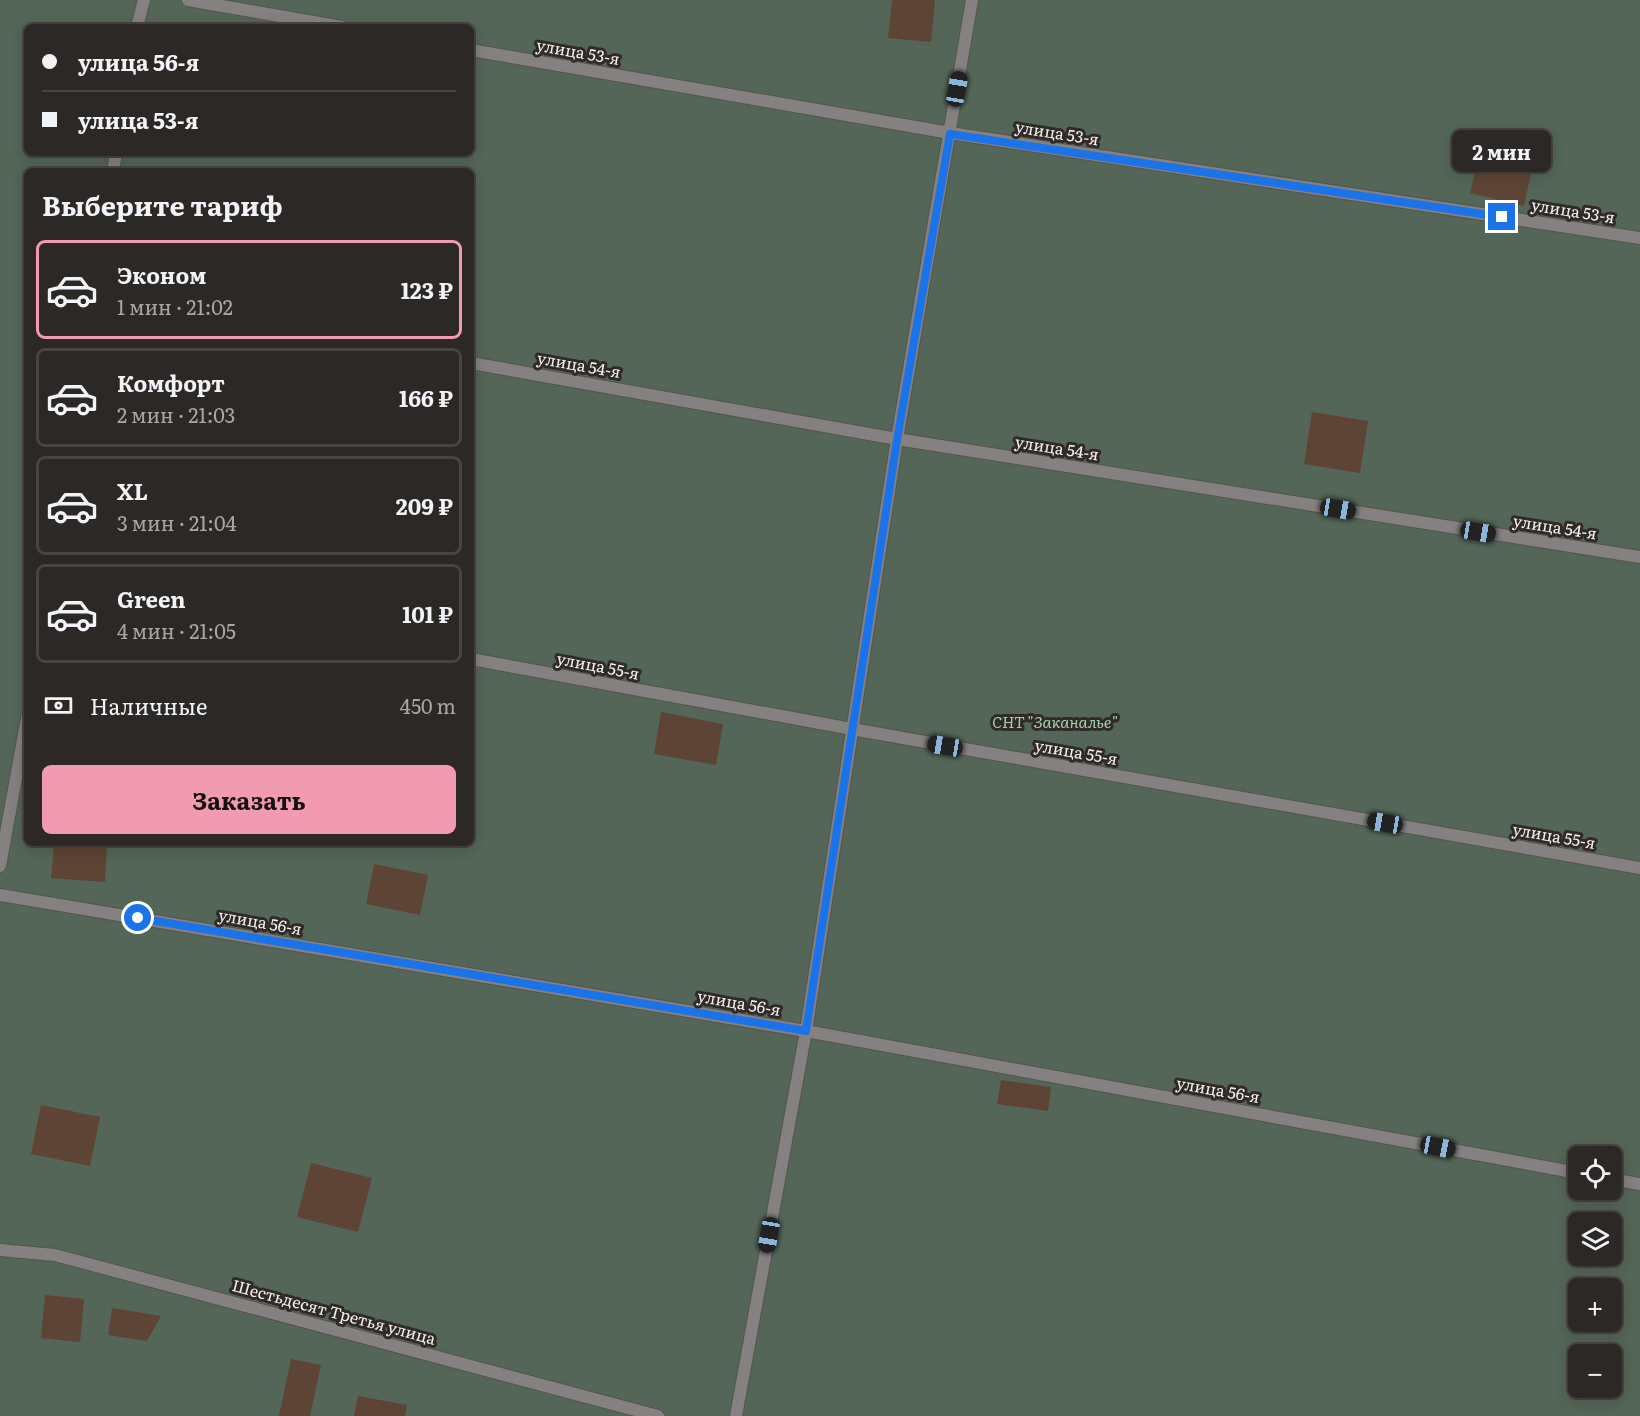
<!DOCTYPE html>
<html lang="ru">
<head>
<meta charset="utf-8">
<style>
  :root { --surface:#2c2826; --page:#34302e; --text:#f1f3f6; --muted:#a6a6a7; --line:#484443; --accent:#f29ab0 }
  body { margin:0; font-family:Literata,serif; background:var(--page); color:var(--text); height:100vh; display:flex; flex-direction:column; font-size:22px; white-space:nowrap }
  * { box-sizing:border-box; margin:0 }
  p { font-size:20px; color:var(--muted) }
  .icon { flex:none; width:33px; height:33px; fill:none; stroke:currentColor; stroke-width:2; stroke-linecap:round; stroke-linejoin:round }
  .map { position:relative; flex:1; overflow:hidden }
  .side { position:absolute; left:24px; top:168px; width:450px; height:678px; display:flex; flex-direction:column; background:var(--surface); border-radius:9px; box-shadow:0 3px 15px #0003,0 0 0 2px var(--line) }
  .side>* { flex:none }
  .banner { position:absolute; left:24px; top:24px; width:450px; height:132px; border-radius:9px; box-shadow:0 3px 15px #0003,0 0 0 2px var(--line); display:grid; align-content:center; height:132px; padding:0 18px; background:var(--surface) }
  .fabs { position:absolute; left:1568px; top:1146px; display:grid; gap:12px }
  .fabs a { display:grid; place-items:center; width:54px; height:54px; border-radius:9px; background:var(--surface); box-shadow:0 3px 15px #0003,0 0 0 2px var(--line); font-size:30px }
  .end { position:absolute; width:27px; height:27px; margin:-14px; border:8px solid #1a73e8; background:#fff; box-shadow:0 0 0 3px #fff }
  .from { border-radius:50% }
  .bubble { position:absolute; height:42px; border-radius:9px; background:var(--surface); box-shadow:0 3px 15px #0003,0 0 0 2px var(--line); font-size:20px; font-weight:700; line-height:42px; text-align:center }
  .car { position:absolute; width:18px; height:36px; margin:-18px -9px; border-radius:8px; box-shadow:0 0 4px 2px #0007; background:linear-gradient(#222 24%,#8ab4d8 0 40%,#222 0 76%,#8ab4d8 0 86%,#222 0) }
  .banner b { display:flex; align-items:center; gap:21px; height:57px; font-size:22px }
  .banner b+b { border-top:2px solid var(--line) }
  .banner i { width:15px; height:15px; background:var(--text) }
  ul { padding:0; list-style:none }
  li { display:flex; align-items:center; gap:18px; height:99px; margin:0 12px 9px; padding:0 6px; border:3px solid var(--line); border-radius:9px }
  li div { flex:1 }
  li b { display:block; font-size:22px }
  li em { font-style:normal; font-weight:700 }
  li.selected { border-color:var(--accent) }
  li>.icon { width:54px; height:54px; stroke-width:1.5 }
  h2 { padding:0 18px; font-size:27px; line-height:72px }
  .pay { display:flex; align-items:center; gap:15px; height:66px; padding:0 18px; font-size:22px }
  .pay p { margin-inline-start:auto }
  .button { display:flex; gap:12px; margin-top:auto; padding:12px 18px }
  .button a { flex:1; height:69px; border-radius:9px; background:var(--accent); color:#111; font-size:24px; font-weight:700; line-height:69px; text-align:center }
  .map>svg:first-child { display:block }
  .green { fill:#546657; fill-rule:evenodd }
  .building { fill:#5e4435 }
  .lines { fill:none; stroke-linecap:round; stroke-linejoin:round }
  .service-casing { stroke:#585350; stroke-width:14 }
  .minor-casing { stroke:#585350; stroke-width:14 }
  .service { stroke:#848180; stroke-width:12 }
  .minor { stroke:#848180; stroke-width:12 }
  .route { stroke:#1a73e8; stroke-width:8 }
  .labels { text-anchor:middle; stroke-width:6; stroke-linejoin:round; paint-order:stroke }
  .street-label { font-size:16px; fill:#f3f0ee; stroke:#302b28 }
  .park-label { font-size:16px; font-style:italic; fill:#a2d1a9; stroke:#302b28 }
</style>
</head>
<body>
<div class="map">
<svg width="1640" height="1416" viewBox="0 0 1640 1416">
  <rect width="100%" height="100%" fill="#3a3532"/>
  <!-- green -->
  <path class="green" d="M0,0H1640V1416H0ZM27,27H471V153H27ZM27,171H471V843H27ZM1578,1156H1611V1190H1578ZM1578,1222H1611V1256H1578ZM1578,1288H1611V1322H1578ZM1578,1354H1611V1388H1578Z"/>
  <!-- building -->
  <path class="building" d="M892,0H935L931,42L888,38Z
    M1480,152L1533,164L1524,206L1470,193Z
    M26,306H27V328L22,327Z
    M1312,412L1368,421L1360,473L1304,464Z
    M661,712L723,724L716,765L654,754Z
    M54,843H107L105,882L51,878Z
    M374,864L428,875L420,915L366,904Z
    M1001,1080L1051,1087L1048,1111L997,1104Z
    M41,1105L100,1117L90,1166L31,1154Z
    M311,1163L372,1178L358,1232L297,1217Z
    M45,1295L84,1299L80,1342L41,1338Z
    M112,1308L161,1316L147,1341L108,1335Z
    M291,1359L321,1365L310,1416H279Z
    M358,1396L407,1405L405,1416H354Z"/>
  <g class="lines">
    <!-- service casing -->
    <g class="service-casing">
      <path id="service" d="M736,1416L806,1031L897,439L972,0"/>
    </g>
    <!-- minor casing -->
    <g class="minor-casing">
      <path id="minor" d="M188,0L342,27
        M137,27L144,0
        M471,50L950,133L1640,238
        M113,171L116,153
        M471,363L897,439L1640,557
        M471,659L852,729L1640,868
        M0,866L27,718
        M0,895L806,1031L1578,1173
        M1611,1179L1640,1184
        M0,1250L55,1255L658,1416"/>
    </g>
    <!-- service -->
    <use href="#service" class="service"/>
    <!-- minor -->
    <use href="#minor" class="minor"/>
  </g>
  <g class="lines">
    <!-- route -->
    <path class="route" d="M138,918L806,1031L897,440L950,134L1502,217"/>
  </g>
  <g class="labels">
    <!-- street labels -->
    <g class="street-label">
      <text transform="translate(578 52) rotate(10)" y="6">улица 53-я</text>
      <text transform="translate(1057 133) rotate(9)" y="6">улица 53-я</text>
      <text transform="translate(1573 211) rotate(9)" y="6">улица 53-я</text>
      <text transform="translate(579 365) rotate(10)" y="6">улица 54-я</text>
      <text transform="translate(1057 448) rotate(9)" y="6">улица 54-я</text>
      <text transform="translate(1555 527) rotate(9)" y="6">улица 54-я</text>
      <text transform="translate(598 666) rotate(11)" y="6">улица 55-я</text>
      <text transform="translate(1076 752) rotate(10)" y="6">улица 55-я</text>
      <text transform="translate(1554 836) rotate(10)" y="6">улица 55-я</text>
      <text transform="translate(260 922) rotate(10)" y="6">улица 56-я</text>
      <text transform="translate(739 1003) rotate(10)" y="6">улица 56-я</text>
      <text transform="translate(1218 1090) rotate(10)" y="6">улица 56-я</text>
      <text transform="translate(334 1312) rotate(15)" y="6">Шестьдесят Третья улица</text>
    </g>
    <!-- park labels -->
    <g class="park-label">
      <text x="1055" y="728">СНТ "Заканалье"</text>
    </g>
  </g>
</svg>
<div class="fabs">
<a><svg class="icon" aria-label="locate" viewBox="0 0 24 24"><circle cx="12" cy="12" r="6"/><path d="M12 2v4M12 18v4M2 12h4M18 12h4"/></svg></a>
<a><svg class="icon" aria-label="layers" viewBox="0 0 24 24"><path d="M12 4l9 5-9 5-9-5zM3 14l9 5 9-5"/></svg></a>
<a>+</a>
<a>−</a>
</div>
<i class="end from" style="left:138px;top:918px"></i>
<i class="end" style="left:1502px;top:217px"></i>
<div class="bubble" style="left:1452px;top:130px;width:99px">2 мин</div>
<i class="car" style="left:957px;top:89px;rotate:10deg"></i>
<i class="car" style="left:1338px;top:509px;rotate:99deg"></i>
<i class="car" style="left:1478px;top:532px;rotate:99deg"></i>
<i class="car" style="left:945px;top:746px;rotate:280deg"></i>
<i class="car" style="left:1385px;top:823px;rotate:280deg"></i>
<i class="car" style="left:1438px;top:1147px;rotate:101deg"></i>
<i class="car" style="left:769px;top:1235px;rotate:190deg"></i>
<div class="banner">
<b><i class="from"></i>улица 56-я</b>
<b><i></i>улица 53-я</b>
</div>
<section class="side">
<h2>Выберите тариф</h2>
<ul>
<li class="selected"><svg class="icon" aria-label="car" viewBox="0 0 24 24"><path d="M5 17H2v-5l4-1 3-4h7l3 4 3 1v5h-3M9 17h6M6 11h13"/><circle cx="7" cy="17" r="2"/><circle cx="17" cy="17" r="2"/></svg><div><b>Эконом</b><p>1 мин · 21:02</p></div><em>123 ₽</em></li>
<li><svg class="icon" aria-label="car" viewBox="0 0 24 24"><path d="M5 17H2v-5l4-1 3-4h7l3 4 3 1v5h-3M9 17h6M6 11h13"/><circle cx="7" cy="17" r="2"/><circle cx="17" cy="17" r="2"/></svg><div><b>Комфорт</b><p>2 мин · 21:03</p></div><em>166 ₽</em></li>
<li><svg class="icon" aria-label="car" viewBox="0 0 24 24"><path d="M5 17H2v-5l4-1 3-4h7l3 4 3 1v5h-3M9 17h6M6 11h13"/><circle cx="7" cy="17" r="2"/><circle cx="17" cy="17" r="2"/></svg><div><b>XL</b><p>3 мин · 21:04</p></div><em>209 ₽</em></li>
<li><svg class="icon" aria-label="car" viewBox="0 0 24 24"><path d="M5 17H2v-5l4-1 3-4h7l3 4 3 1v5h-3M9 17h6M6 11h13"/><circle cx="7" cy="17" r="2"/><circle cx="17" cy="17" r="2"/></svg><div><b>Green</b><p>4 мин · 21:05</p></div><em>101 ₽</em></li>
</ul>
<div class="pay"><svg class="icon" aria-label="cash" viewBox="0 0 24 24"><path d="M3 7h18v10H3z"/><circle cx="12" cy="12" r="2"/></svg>Наличные<p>450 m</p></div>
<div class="button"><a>Заказать</a></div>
</section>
</div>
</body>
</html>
